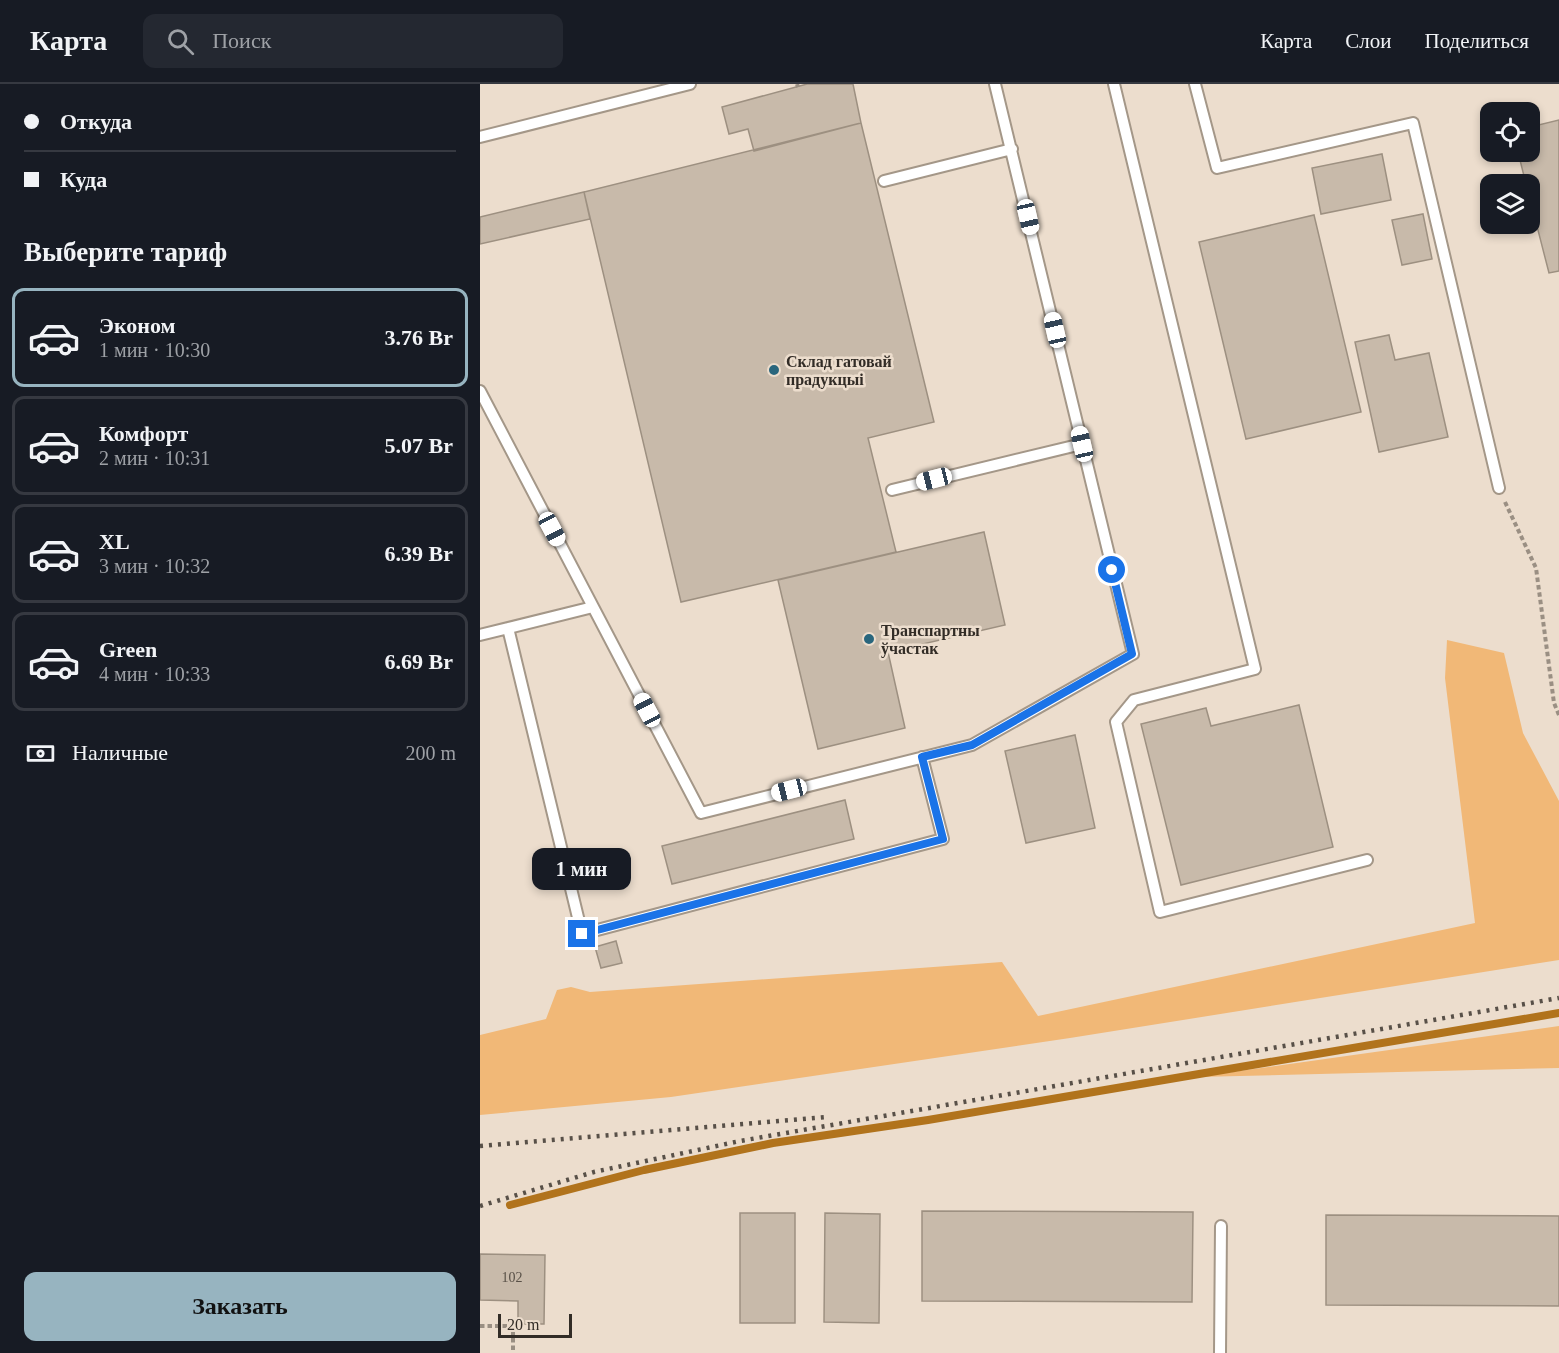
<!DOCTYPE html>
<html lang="ru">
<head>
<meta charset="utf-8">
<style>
  :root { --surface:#171b24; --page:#242831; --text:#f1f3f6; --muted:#9ea1a6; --line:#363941; --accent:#97b4c0 }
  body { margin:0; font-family:"Times New Roman",serif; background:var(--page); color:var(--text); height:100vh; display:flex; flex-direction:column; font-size:22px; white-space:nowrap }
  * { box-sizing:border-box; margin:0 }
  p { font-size:20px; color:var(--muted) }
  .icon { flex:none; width:33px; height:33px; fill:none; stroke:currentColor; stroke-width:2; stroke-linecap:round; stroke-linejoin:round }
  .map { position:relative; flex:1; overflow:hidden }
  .details { display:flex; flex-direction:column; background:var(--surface); width:480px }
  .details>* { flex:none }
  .guide { display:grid; align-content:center; height:132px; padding:0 24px; background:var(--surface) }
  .controls { position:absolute; left:1000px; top:18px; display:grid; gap:12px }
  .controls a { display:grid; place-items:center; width:60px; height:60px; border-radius:12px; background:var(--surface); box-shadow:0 3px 9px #0003; font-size:30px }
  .scale { position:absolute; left:18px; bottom:15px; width:74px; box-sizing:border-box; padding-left:6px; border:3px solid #322c26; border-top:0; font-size:16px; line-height:21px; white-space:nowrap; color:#322c26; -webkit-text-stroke:4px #ecddcd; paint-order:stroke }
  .end { position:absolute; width:27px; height:27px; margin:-14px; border:8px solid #1a73e8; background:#fff; box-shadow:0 0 0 3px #fff }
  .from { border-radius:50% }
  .bubble { position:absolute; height:42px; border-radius:12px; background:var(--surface); box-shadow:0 3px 9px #0003; font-size:20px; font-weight:800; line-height:42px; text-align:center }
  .car { position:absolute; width:18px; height:36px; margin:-18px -9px; border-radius:8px; box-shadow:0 0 4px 2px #0007; background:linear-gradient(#fff 24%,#345 0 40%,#fff 0 76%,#345 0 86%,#fff 0) }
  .guide b { display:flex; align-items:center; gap:21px; height:57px; font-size:22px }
  .guide b+b { border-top:2px solid var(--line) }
  .guide i { width:15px; height:15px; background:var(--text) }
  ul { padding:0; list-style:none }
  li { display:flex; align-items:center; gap:18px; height:99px; margin:0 12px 9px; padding:0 12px; border:3px solid var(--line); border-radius:12px }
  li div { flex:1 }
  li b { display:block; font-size:22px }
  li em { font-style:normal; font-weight:800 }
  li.selected { border-color:var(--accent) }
  li>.icon { width:54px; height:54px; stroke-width:1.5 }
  h2 { padding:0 24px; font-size:27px; line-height:72px }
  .pay { display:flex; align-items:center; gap:15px; height:66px; padding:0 24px; font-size:22px }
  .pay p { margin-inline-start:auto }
  .action { display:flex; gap:12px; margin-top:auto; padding:12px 24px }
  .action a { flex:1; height:69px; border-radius:12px; background:var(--accent); color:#111; font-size:24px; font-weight:800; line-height:69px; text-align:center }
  header { display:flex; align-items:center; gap:36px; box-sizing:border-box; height:84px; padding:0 30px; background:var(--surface); border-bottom:2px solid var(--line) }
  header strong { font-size:28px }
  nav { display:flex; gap:33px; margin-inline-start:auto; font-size:21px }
  .search { width:420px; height:54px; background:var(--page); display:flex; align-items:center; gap:15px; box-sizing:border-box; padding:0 21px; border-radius:12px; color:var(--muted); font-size:22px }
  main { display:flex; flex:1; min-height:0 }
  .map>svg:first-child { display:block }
  .green { fill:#f1b877 }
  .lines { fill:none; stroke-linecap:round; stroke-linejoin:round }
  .stream { stroke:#b1731c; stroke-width:8 }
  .building { fill:#c8baaa; stroke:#9d9081; stroke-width:1.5 }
  .service-casing { stroke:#a49788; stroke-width:14 }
  .path { stroke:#9a8f83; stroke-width:4; stroke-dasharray:4.5 3; stroke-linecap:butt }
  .service { stroke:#fff; stroke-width:10 }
  .rail { stroke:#585048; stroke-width:4.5; stroke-dasharray:3 6; stroke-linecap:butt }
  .route { stroke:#1a73e8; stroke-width:8 }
  .poi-dot { fill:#29667d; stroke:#ecddcd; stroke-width:2 }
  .labels { text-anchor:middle; stroke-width:5; stroke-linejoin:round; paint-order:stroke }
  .number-label { font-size:14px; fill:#585047 }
  .poi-label { font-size:16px; font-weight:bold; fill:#322c26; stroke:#ecddcd; text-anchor:start }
</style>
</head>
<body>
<header>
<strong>Карта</strong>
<div class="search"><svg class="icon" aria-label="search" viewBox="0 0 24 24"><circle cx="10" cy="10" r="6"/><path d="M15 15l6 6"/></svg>Поиск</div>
<nav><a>Карта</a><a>Слои</a><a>Поделиться</a></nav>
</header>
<main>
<section class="details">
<div class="guide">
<b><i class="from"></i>Откуда</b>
<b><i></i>Куда</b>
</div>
<h2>Выберите тариф</h2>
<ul>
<li class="selected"><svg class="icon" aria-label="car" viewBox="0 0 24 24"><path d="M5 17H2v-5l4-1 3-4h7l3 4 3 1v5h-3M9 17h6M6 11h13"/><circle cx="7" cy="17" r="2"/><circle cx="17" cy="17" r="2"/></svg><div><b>Эконом</b><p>1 мин · 10:30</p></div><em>3.76 Br</em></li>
<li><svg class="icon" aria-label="car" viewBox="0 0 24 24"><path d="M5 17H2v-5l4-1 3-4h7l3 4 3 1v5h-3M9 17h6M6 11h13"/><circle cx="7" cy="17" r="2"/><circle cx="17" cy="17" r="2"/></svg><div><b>Комфорт</b><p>2 мин · 10:31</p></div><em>5.07 Br</em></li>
<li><svg class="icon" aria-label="car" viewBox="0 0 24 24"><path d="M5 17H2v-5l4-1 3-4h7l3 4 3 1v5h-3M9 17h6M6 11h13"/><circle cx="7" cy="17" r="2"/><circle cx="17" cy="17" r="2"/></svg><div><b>XL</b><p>3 мин · 10:32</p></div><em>6.39 Br</em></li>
<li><svg class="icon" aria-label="car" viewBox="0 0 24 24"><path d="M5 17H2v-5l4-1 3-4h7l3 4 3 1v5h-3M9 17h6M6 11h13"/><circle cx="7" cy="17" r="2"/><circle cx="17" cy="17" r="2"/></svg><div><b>Green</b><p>4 мин · 10:33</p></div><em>6.69 Br</em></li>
</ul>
<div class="pay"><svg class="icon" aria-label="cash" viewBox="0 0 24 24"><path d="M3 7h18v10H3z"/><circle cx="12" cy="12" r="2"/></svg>Наличные<p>200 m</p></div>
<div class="action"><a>Заказать</a></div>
</section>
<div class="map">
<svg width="1079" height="1269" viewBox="0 0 1079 1269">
  <rect width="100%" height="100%" fill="#ecddcd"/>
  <!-- green -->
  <path class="green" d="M967,556L1024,569L1043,649L1079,717V876L590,954L191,1013L0,1031V951L66,935L77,906L91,903L110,908L522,878L558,932L995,839L965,594Z
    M1079,942V984L717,993Z"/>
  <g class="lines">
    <!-- stream -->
    <path class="stream" d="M30,1121L164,1086L293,1059L448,1036L1079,929"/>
  </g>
  <!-- building -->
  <path class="building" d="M327,0H373L381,39L274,67L268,45L249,50L242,23Z
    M1079,36V187L1069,189L1050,115V100H1046L1038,68H1050V43Z
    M381,39L454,338L388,354L416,468L201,518L104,108Z
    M902,70L911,116L841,130L832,84Z
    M104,108L110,135L0,160V133Z
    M943,130L952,175L922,181L912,136Z
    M834,131L881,328L766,355L719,158Z
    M909,251L915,276L949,269L968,353L899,368L875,258Z
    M504,448L525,541L408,568L425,644L338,665L298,496Z
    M819,621L853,763L701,801L661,640L726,624L731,642Z
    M595,651L615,744L546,759L525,667Z
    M365,716L374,755L192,800L182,762Z
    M136,857L142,879L121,884L115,863Z
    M442,1127L713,1128L712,1218L442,1217Z
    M260,1129H315V1239H260Z
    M345,1129L400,1130L399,1239L344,1238Z
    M846,1131L1079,1132V1222L846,1221Z
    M0,1170L65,1171L64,1240H38V1217L0,1216Z"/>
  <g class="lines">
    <!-- service casing -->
    <g class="service-casing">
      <path id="service" d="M634,0L775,585L654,616L636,638L680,828L887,776
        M715,0L737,84L933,39L1019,404
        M0,53L210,0
        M404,97L532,65
        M0,307L221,729L492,661L653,570L515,0
        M412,406L602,360
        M28,544L102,850L463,755L442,673
        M0,551L113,523
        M740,1269L741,1142"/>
    </g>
    <!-- path -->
    <path class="path" d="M317,0L318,3
      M1025,418L1056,484L1074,619L1079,631
      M0,1242H33V1269"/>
    <!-- service -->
    <use href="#service" class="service"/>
    <!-- rail -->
    <path class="rail" d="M0,1062L348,1033
      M0,1122L114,1088L260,1057L1079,914"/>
  </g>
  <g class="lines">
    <!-- route -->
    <path class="route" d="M102,850L463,755L442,673L492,661L652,570L632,486"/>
  </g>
  <!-- markers -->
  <g class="poi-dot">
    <circle cx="294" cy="286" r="6"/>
    <circle cx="389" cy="555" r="6"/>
  </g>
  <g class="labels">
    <!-- number labels -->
    <g class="number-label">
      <text x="32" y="1198">102</text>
    </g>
    <!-- poi labels -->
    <g class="poi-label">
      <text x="306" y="283">Склад гатовай<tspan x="306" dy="18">прадукцыі</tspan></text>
      <text x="401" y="552">Транспартны<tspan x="401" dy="18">ўчастак</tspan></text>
    </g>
  </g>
</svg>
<div class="controls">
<a><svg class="icon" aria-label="locate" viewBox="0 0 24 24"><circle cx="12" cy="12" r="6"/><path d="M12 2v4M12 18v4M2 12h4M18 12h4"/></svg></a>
<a><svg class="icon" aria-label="layers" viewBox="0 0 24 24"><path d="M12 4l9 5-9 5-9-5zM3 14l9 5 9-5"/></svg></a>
</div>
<div class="scale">20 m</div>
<i class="end from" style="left:632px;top:486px"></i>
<i class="end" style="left:102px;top:850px"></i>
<div class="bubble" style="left:52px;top:764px;width:99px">1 мин</div>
<i class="car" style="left:548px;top:133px;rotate:167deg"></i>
<i class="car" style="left:575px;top:246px;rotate:347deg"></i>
<i class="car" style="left:602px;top:360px;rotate:347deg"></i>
<i class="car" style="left:454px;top:395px;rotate:256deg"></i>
<i class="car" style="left:72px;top:445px;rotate:152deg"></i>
<i class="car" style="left:167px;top:626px;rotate:332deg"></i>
<i class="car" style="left:309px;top:706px;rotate:256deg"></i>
</div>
</main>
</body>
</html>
